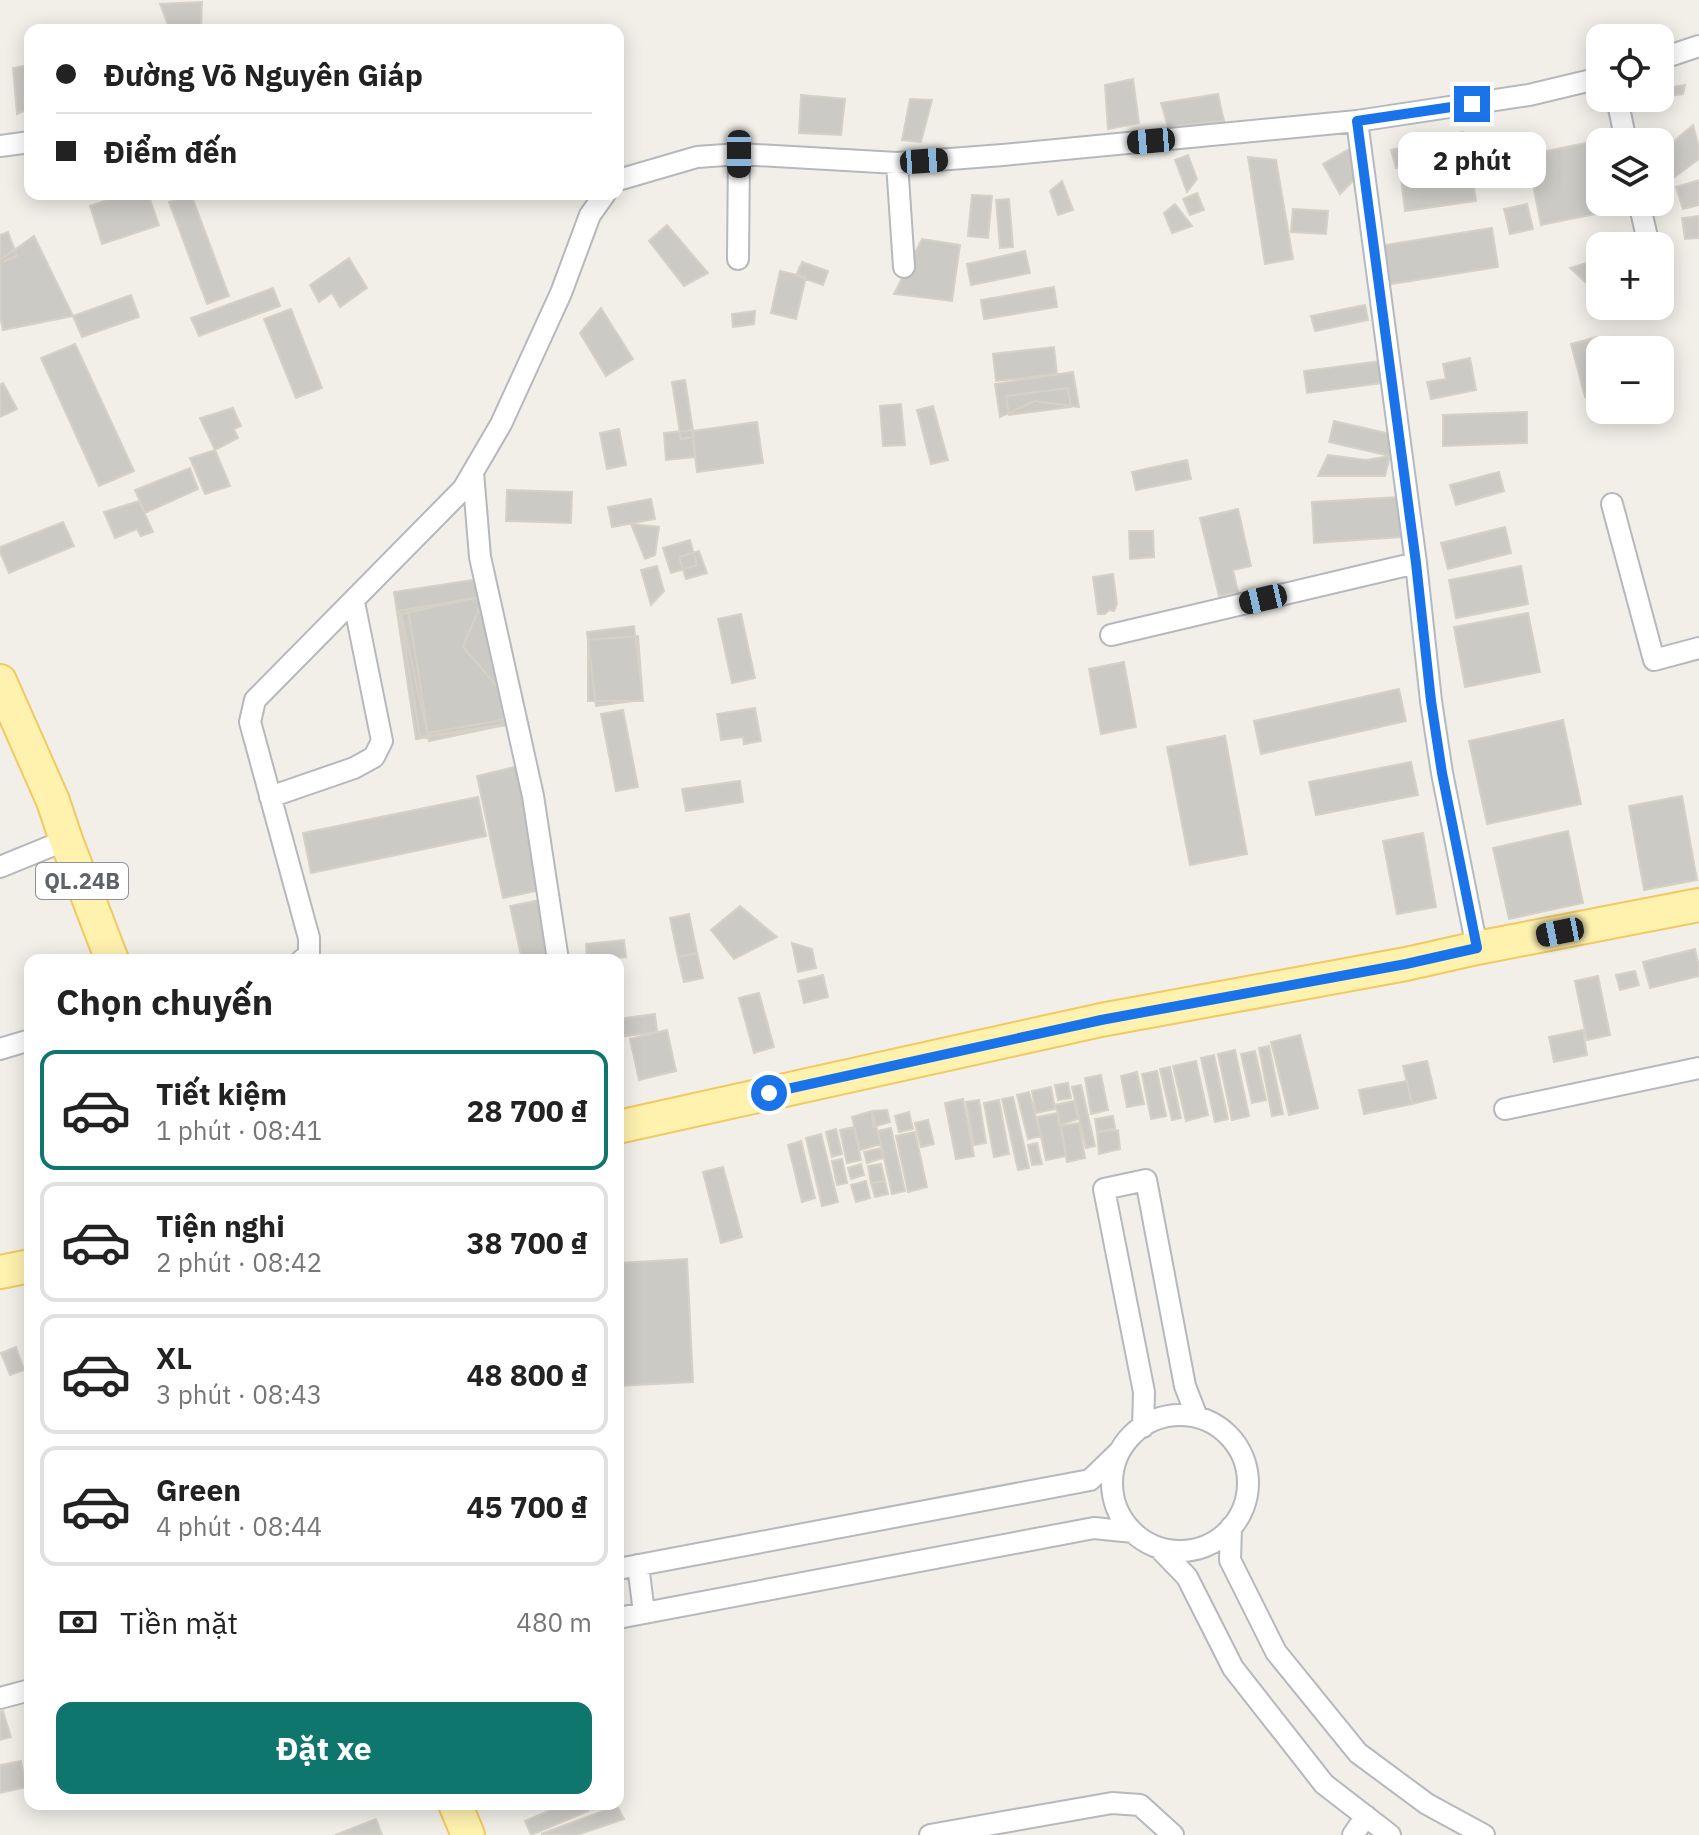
<!DOCTYPE html>
<html lang="vi">
<head>
<meta charset="utf-8">
<style>
  :root { --surface:#fff; --page:#f6f6f6; --text:#222; --muted:#767676; --line:#e0e0e0; --accent:#0f766e }
  body { margin:0; font-family:"IBM Plex Sans",sans-serif; background:var(--page); color:var(--text); height:100vh; display:flex; flex-direction:column; font-size:30px; white-space:nowrap }
  * { box-sizing:border-box; margin:0 }
  p { font-size:26px; color:var(--muted) }
  .icon { flex:none; width:44px; height:44px; fill:none; stroke:currentColor; stroke-width:2; stroke-linecap:round; stroke-linejoin:round }
  .map { position:relative; flex:1; overflow:hidden }
  .side { position:absolute; left:24px; top:954px; width:600px; height:856px; display:flex; flex-direction:column; background:var(--surface); border-radius:16px; box-shadow:0 4px 20px #0003 }
  .side>* { flex:none }
  .banner { position:absolute; left:24px; top:24px; width:600px; height:176px; border-radius:16px; box-shadow:0 4px 20px #0003; display:grid; align-content:center; height:176px; padding:0 32px; background:var(--surface) }
  .buttons { position:absolute; left:1586px; top:24px; display:grid; gap:16px }
  .buttons a { display:grid; place-items:center; width:88px; height:88px; border-radius:16px; background:var(--surface); box-shadow:0 4px 20px #0003; font-size:40px }
  .end { position:absolute; width:36px; height:36px; margin:-18px; border:10px solid #1a73e8; background:#fff; box-shadow:0 0 0 4px #fff }
  .from { border-radius:50% }
  .bubble { position:absolute; height:56px; border-radius:16px; background:var(--surface); box-shadow:0 4px 20px #0003; font-size:26px; font-weight:700; line-height:56px; text-align:center }
  .car { position:absolute; width:24px; height:48px; margin:-24px -12px; border-radius:10px; box-shadow:0 0 6px 2px #0007; background:linear-gradient(#222 24%,#8ab4d8 0 40%,#222 0 76%,#8ab4d8 0 86%,#222 0) }
  .banner b { display:flex; align-items:center; gap:28px; height:76px; font-size:30px }
  .banner b+b { border-top:2px solid var(--line) }
  .banner i { width:20px; height:20px; background:var(--text) }
  ul { padding:0; list-style:none }
  li { display:flex; align-items:center; gap:24px; height:120px; margin:0 16px 12px; padding:0 16px; border:4px solid var(--line); border-radius:16px }
  li div { flex:1 }
  li b { display:block; font-size:30px }
  li em { font-style:normal; font-weight:700 }
  li.on { border-color:var(--accent) }
  li>.icon { width:72px; height:72px; stroke-width:1.5 }
  h2 { padding:0 32px; font-size:36px; line-height:96px }
  .pay { display:flex; align-items:center; gap:20px; height:88px; padding:0 32px; font-size:30px }
  .pay p { margin-inline-start:auto }
  .cta { display:flex; gap:16px; margin-top:auto; padding:16px 32px }
  .cta a { flex:1; height:92px; border-radius:16px; background:var(--accent); color:#fff; font-size:32px; font-weight:700; line-height:92px; text-align:center }
  .map>svg:first-child { display:block }
  .building { fill:#cccac5; stroke:#d6d1c6; stroke-width:2 }
  .lines { fill:none; stroke-linecap:round; stroke-linejoin:round }
  .minor-casing { stroke:#b5b8bc; stroke-width:24 }
  .primary-casing { stroke:#f2c960; stroke-width:36 }
  .minor { stroke:#fff; stroke-width:20 }
  .primary { stroke:#fff2af; stroke-width:32 }
  .route { stroke:#1a73e8; stroke-width:10 }
  .labels { text-anchor:middle; stroke-width:6; stroke-linejoin:round; paint-order:stroke }
  .shield { fill:#fff; stroke:#8f9295; stroke-width:2 }
  .shield-label { font-size:22px; font-weight:bold; fill:#5f6368 }
</style>
</head>
<body>
<div class="map">
<svg width="1699" height="1835" viewBox="0 0 1699 1835">
  <rect width="100%" height="100%" fill="#f1efe8"/>
  <!-- building -->
  <path class="building" d="M202,2L201,28L204,30H170L160,4Z
    M30,65V108L17,114L13,68Z
    M1133,79L1139,123L1108,129L1105,85Z
    M1685,85L1683,94L1660,97V89Z
    M1218,94L1224,121L1168,127L1161,103Z
    M801,95L845,99L841,135L799,133Z
    M910,99L932,100L921,142L902,140Z
    M1693,125L1699,147V159L1667,183L1660,165V153Z
    M1463,132L1468,150L1396,168L1391,150Z
    M1610,138L1611,142H1600V202H1623L1624,208L1541,225L1527,155Z
    M1353,147L1360,174L1340,194L1323,164Z
    M1188,155L1197,179L1187,192L1175,160Z
    M1248,157L1276,160L1293,259L1265,264Z
    M1471,167L1476,201L1405,211L1401,178Z
    M1699,180V205L1683,209L1676,187Z
    M1062,181L1073,210L1058,215L1050,191Z
    M1197,193L1204,210L1190,215L1183,199Z
    M126,194H148L159,225L102,244L90,206Z
    M191,194L229,296L207,304L169,202Z
    M972,195L992,196L988,238L968,236Z
    M1009,199L1013,247L1000,248L996,200Z
    M1175,204L1192,226L1172,233L1164,213Z
    M1527,204L1533,229L1510,234L1504,209Z
    M1293,209L1328,211L1326,234L1291,232Z
    M1699,216V238L1685,239L1682,218Z
    M667,225L708,273L684,286L649,241Z
    M1492,228L1498,267L1385,285L1379,246Z
    M8,232L17,256L0,263V235Z
    M34,236L73,316L3,330L0,316V260Z
    M922,239L960,245L952,301L894,294Z
    M1025,251L1030,273L971,285L967,264Z
    M349,258L367,288L340,307L332,293L319,302L310,285Z
    M1600,259V277L1585,282L1570,268Z
    M802,262L828,271L823,285L796,276Z
    M780,271L806,277L796,319L771,313Z
    M1054,287L1057,307L984,319L981,300Z
    M273,288L280,306L199,336L191,318Z
    M131,295L139,317L82,337L73,316Z
    M1365,305L1368,320L1315,331L1311,316Z
    M601,308L633,359L606,376L580,333Z
    M291,309L322,388L296,398L264,319Z
    M755,311L754,324L733,327L732,314Z
    M1597,337L1600,350V393L1585,397L1571,344Z
    M75,344L134,471L99,486L41,358Z
    M1054,347L1057,374L996,381L993,354Z
    M1470,358L1476,390L1431,399L1427,382L1446,379L1443,364Z
    M1380,361L1383,383L1307,393L1304,371Z
    M1073,372L1079,407L1035,401L1000,417L995,384Z
    M685,380L694,437L681,439L672,382Z
    M3,383L17,409L0,417V385Z
    M1068,388L1071,407L1009,415L1006,396Z
    M901,404L905,445L883,446L880,406Z
    M933,406L948,460L931,464L917,410Z
    M233,408L241,426L234,429L238,438L215,450L200,418Z
    M1527,412V443L1443,446V415Z
    M1334,421L1395,435L1390,456L1329,442Z
    M757,422L763,463L697,472L692,431Z
    M619,429L626,465L607,469L600,433Z
    M693,430L695,457L666,460L664,433Z
    M215,450L230,486L205,494L190,458Z
    M1328,455L1366,460L1390,456L1385,476H1318Z
    M1187,460L1191,479L1136,490L1132,472Z
    M190,468L198,489L145,513L135,490Z
    M1499,472L1504,491L1456,505L1450,485Z
    M507,490L572,492L571,523L506,521Z
    M1399,497L1401,537L1314,543L1312,502Z
    M651,499L655,519L612,527L608,507Z
    M139,501L153,532L141,536L137,529L115,538L104,512Z
    M1238,509L1251,566L1233,570L1238,592L1219,596L1200,518Z
    M63,522L74,546L9,573L0,552V547Z
    M631,524L659,527L655,555L645,559Z
    M1505,527L1511,553L1448,569L1441,543Z
    M1129,531H1153L1154,557L1130,559Z
    M690,540L697,565L671,573L663,548Z
    M699,551L707,573L686,579L679,557Z
    M657,566L664,591L651,605L641,570Z
    M1521,566L1528,604L1456,618L1449,580Z
    M1113,574L1117,604L1114,611L1109,610L1105,614H1098L1093,577Z
    M492,577L463,647L528,722L416,739L394,592Z
    M491,595L513,723L420,737L399,611Z
    M492,595L513,718L428,733L408,609Z
    M480,597L505,725L429,741L401,614Z
    M1528,613L1540,672L1465,687L1454,627Z
    M741,614L755,678L732,683L718,619Z
    M634,626L643,700L596,706L587,632Z
    M638,636L643,701H588V640Z
    M1124,662L1136,727L1101,734L1089,669Z
    M1399,689L1406,721L1261,754L1254,721Z
    M755,708L761,741L744,744L743,737L721,740L717,714Z
    M623,710L638,787L616,791L601,714Z
    M1563,720L1581,804L1487,824L1469,741Z
    M1225,736L1247,854L1190,865L1167,747Z
    M1411,762L1418,795L1316,815L1309,782Z
    M518,766L545,889L503,898L477,776Z
    M740,781L743,802L686,811L682,789Z
    M1682,796L1697,880L1644,890L1629,806Z
    M478,797L486,836L311,873L303,833Z
    M1568,831L1583,903L1509,919L1493,848Z
    M1423,833L1436,907L1397,914L1383,841Z
    M545,899L558,960H522L510,906Z
    M740,906L777,937L734,959L711,930Z
    M689,914L697,953L678,957L670,918Z
    M624,940L626,957L587,960L586,944Z
    M792,943L812,949L816,968L798,972Z
    M1695,949L1699,967V976L1650,988L1643,962Z
    M697,953L703,978L684,982L678,957Z
    M1635,971L1639,985L1620,990L1616,975Z
    M823,975L828,997L804,1003L799,981Z
    M1598,976L1610,1035L1587,1040L1575,981Z
    M759,993L774,1047L754,1053L739,998Z
    M655,1014L657,1032L618,1037V1019Z
    M667,1030L676,1071L639,1080L630,1039Z
    M1583,1030L1587,1055L1554,1062L1549,1037Z
    M1300,1035L1318,1108L1289,1115L1271,1042Z
    M1269,1046L1283,1114L1272,1116L1259,1048Z
    M1235,1050L1249,1116L1232,1120L1218,1054Z
    M1255,1051L1266,1100L1252,1103L1241,1054Z
    M1214,1055L1228,1119L1215,1122L1201,1058Z
    M1196,1061L1208,1115L1186,1121L1173,1066Z
    M1427,1061L1436,1098L1412,1104L1403,1066Z
    M1170,1067L1181,1118L1172,1120L1160,1069Z
    M1157,1071L1166,1116L1151,1119L1142,1074Z
    M1137,1072L1144,1104L1127,1107L1121,1076Z
    M1101,1075L1108,1110L1091,1114L1085,1078Z
    M1407,1081L1412,1104L1364,1114L1359,1090Z
    M1068,1083L1071,1098L1058,1100L1055,1085Z
    M1081,1085L1095,1146L1086,1148L1072,1087Z
    M1051,1087L1055,1109L1036,1113L1032,1091Z
    M1029,1092L1041,1136L1028,1139L1017,1095Z
    M1013,1097L1029,1168L1018,1170L1002,1099Z
    M963,1099L974,1156L956,1159L945,1103Z
    M979,1100L986,1143L974,1145L966,1102Z
    M999,1100L1009,1154L994,1157L984,1103Z
    M1074,1101L1078,1119L1059,1125L1058,1113L1054,1105Z
    M887,1110L890,1122L873,1127L872,1111Z
    M872,1111L881,1144L860,1150L852,1117Z
    M909,1112L913,1129L899,1132L895,1116Z
    M1058,1113L1066,1156L1046,1160L1037,1117Z
    M1113,1116L1115,1128L1097,1132L1095,1119Z
    M928,1120L934,1144L921,1147L915,1123Z
    M1079,1123L1085,1158L1067,1162L1061,1126Z
    M854,1127L861,1160L847,1163L840,1130Z
    M891,1128L905,1191L892,1194L878,1131Z
    M836,1129L842,1154L832,1157L826,1132Z
    M1118,1130L1120,1149L1099,1154L1097,1132Z
    M915,1132L927,1187L908,1192L896,1136Z
    M821,1134L838,1202L822,1206L806,1138Z
    M801,1141L815,1198L802,1202L788,1145Z
    M1037,1143L1042,1164L1032,1165L1028,1145Z
    M881,1148L883,1158L867,1163L864,1152Z
    M842,1159L847,1183L837,1185L832,1161Z
    M861,1164L864,1175L851,1179L848,1168Z
    M881,1164L885,1181L871,1183L868,1166Z
    M723,1167L742,1237L721,1243L703,1172Z
    M866,1181L870,1198L856,1202L851,1185Z
    M885,1181L888,1194L875,1197L871,1183Z
    M687,1259L693,1382L618,1386V1263Z
    M16,1347L24,1370L10,1375L1,1353Z
    M3,1711L11,1737L0,1740V1712Z
    M21,1761L26,1787L0,1793V1765Z
    M565,1804H584L588,1811L531,1835L525,1821Z
    M617,1806L624,1819L577,1835L541,1834Z
    M376,1819L382,1835H335Z"/>
  <g class="lines">
    <!-- minor casing -->
    <g class="minor-casing">
      <path id="minor" d="M1660,59L1699,46
        M1617,98L1626,142
        M1357,121L1416,563L1431,701L1442,773L1477,948
        M0,146L30,142
        M897,163L904,267
        M618,180L697,157L739,154L897,163L1003,155L1357,121L1529,95L1600,78
        M1639,202L1649,246
        M738,259L739,154
        M473,472L480,557L533,796L558,960
        M1612,504L1654,660L1699,648
        M1111,635L1416,563
        M270,797L354,768L374,757L382,741L354,602
        M0,867L66,840
        M302,960L309,955V938L250,722L255,700L463,489L501,424L561,293L590,215L605,194
        M0,1049L30,1040
        M1505,1109L1699,1068
        M1112 1483a68 68 0 1 1 136 0a68 68 0 1 1-136 0Z
        M1143,1427L1144,1392L1104,1189L1146,1180L1185,1386L1197,1417
        M1231,1527L1230,1560L1276,1652L1358,1753L1427,1804L1484,1835
        M1159,1548L1187,1577L1233,1668L1324,1784L1390,1835
        M638,1565L644,1613
        M618,1569L1090,1480L1119,1452
        M618,1618L1094,1528L1133,1532
        M0,1698L30,1690
        M930,1835L1112,1803L1140,1805L1173,1835
        M1353,1835L1366,1816"/>
    </g>
    <!-- primary casing -->
    <g class="primary-casing">
      <path id="primary" d="M0,681L53,801L66,840L112,960
        M618,1127L1101,1020L1406,964L1477,948L1699,905
        M0,1272L30,1266
        M455,1804L468,1835"/>
    </g>
    <!-- minor -->
    <use href="#minor" class="minor"/>
    <!-- primary -->
    <use href="#primary" class="primary"/>
  </g>
  <g class="lines">
    <!-- route -->
    <path class="route" d="M769,1093L1101,1020L1406,964L1477,948L1442,773L1431,701L1416,563L1357,121L1472,104"/>
  </g>
  <g class="labels">
    <!-- shield labels -->
    <rect class="shield" x="36" y="863" width="92" height="36" rx="6"/>
    <g class="shield-label">
      <text x="82" y="889">QL.24B</text>
    </g>
  </g>
</svg>
<div class="buttons">
<a><svg class="icon" aria-label="locate" viewBox="0 0 24 24"><circle cx="12" cy="12" r="6"/><path d="M12 2v4M12 18v4M2 12h4M18 12h4"/></svg></a>
<a><svg class="icon" aria-label="layers" viewBox="0 0 24 24"><path d="M12 4l9 5-9 5-9-5zM3 14l9 5 9-5"/></svg></a>
<a>+</a>
<a>−</a>
</div>
<i class="end from" style="left:769px;top:1093px"></i>
<i class="end" style="left:1472px;top:104px"></i>
<div class="bubble" style="left:1398px;top:132px;width:148px">2 phút</div>
<i class="car" style="left:1151px;top:141px;rotate:265deg"></i>
<i class="car" style="left:739px;top:154px;rotate:180deg"></i>
<i class="car" style="left:924px;top:161px;rotate:86deg"></i>
<i class="car" style="left:1263px;top:599px;rotate:257deg"></i>
<i class="car" style="left:1560px;top:932px;rotate:259deg"></i>
<div class="banner">
<b><i class="from"></i>Đường Võ Nguyên Giáp</b>
<b><i></i>Điểm đến</b>
</div>
<section class="side">
<h2>Chọn chuyến</h2>
<ul>
<li class="on"><svg class="icon" aria-label="car" viewBox="0 0 24 24"><path d="M5 17H2v-5l4-1 3-4h7l3 4 3 1v5h-3M9 17h6M6 11h13"/><circle cx="7" cy="17" r="2"/><circle cx="17" cy="17" r="2"/></svg><div><b>Tiết kiệm</b><p>1 phút · 08:41</p></div><em>28 700 ₫</em></li>
<li><svg class="icon" aria-label="car" viewBox="0 0 24 24"><path d="M5 17H2v-5l4-1 3-4h7l3 4 3 1v5h-3M9 17h6M6 11h13"/><circle cx="7" cy="17" r="2"/><circle cx="17" cy="17" r="2"/></svg><div><b>Tiện nghi</b><p>2 phút · 08:42</p></div><em>38 700 ₫</em></li>
<li><svg class="icon" aria-label="car" viewBox="0 0 24 24"><path d="M5 17H2v-5l4-1 3-4h7l3 4 3 1v5h-3M9 17h6M6 11h13"/><circle cx="7" cy="17" r="2"/><circle cx="17" cy="17" r="2"/></svg><div><b>XL</b><p>3 phút · 08:43</p></div><em>48 800 ₫</em></li>
<li><svg class="icon" aria-label="car" viewBox="0 0 24 24"><path d="M5 17H2v-5l4-1 3-4h7l3 4 3 1v5h-3M9 17h6M6 11h13"/><circle cx="7" cy="17" r="2"/><circle cx="17" cy="17" r="2"/></svg><div><b>Green</b><p>4 phút · 08:44</p></div><em>45 700 ₫</em></li>
</ul>
<div class="pay"><svg class="icon" aria-label="cash" viewBox="0 0 24 24"><path d="M3 7h18v10H3z"/><circle cx="12" cy="12" r="2"/></svg>Tiền mặt<p>480 m</p></div>
<div class="cta"><a>Đặt xe</a></div>
</section>
</div>
</body>
</html>
